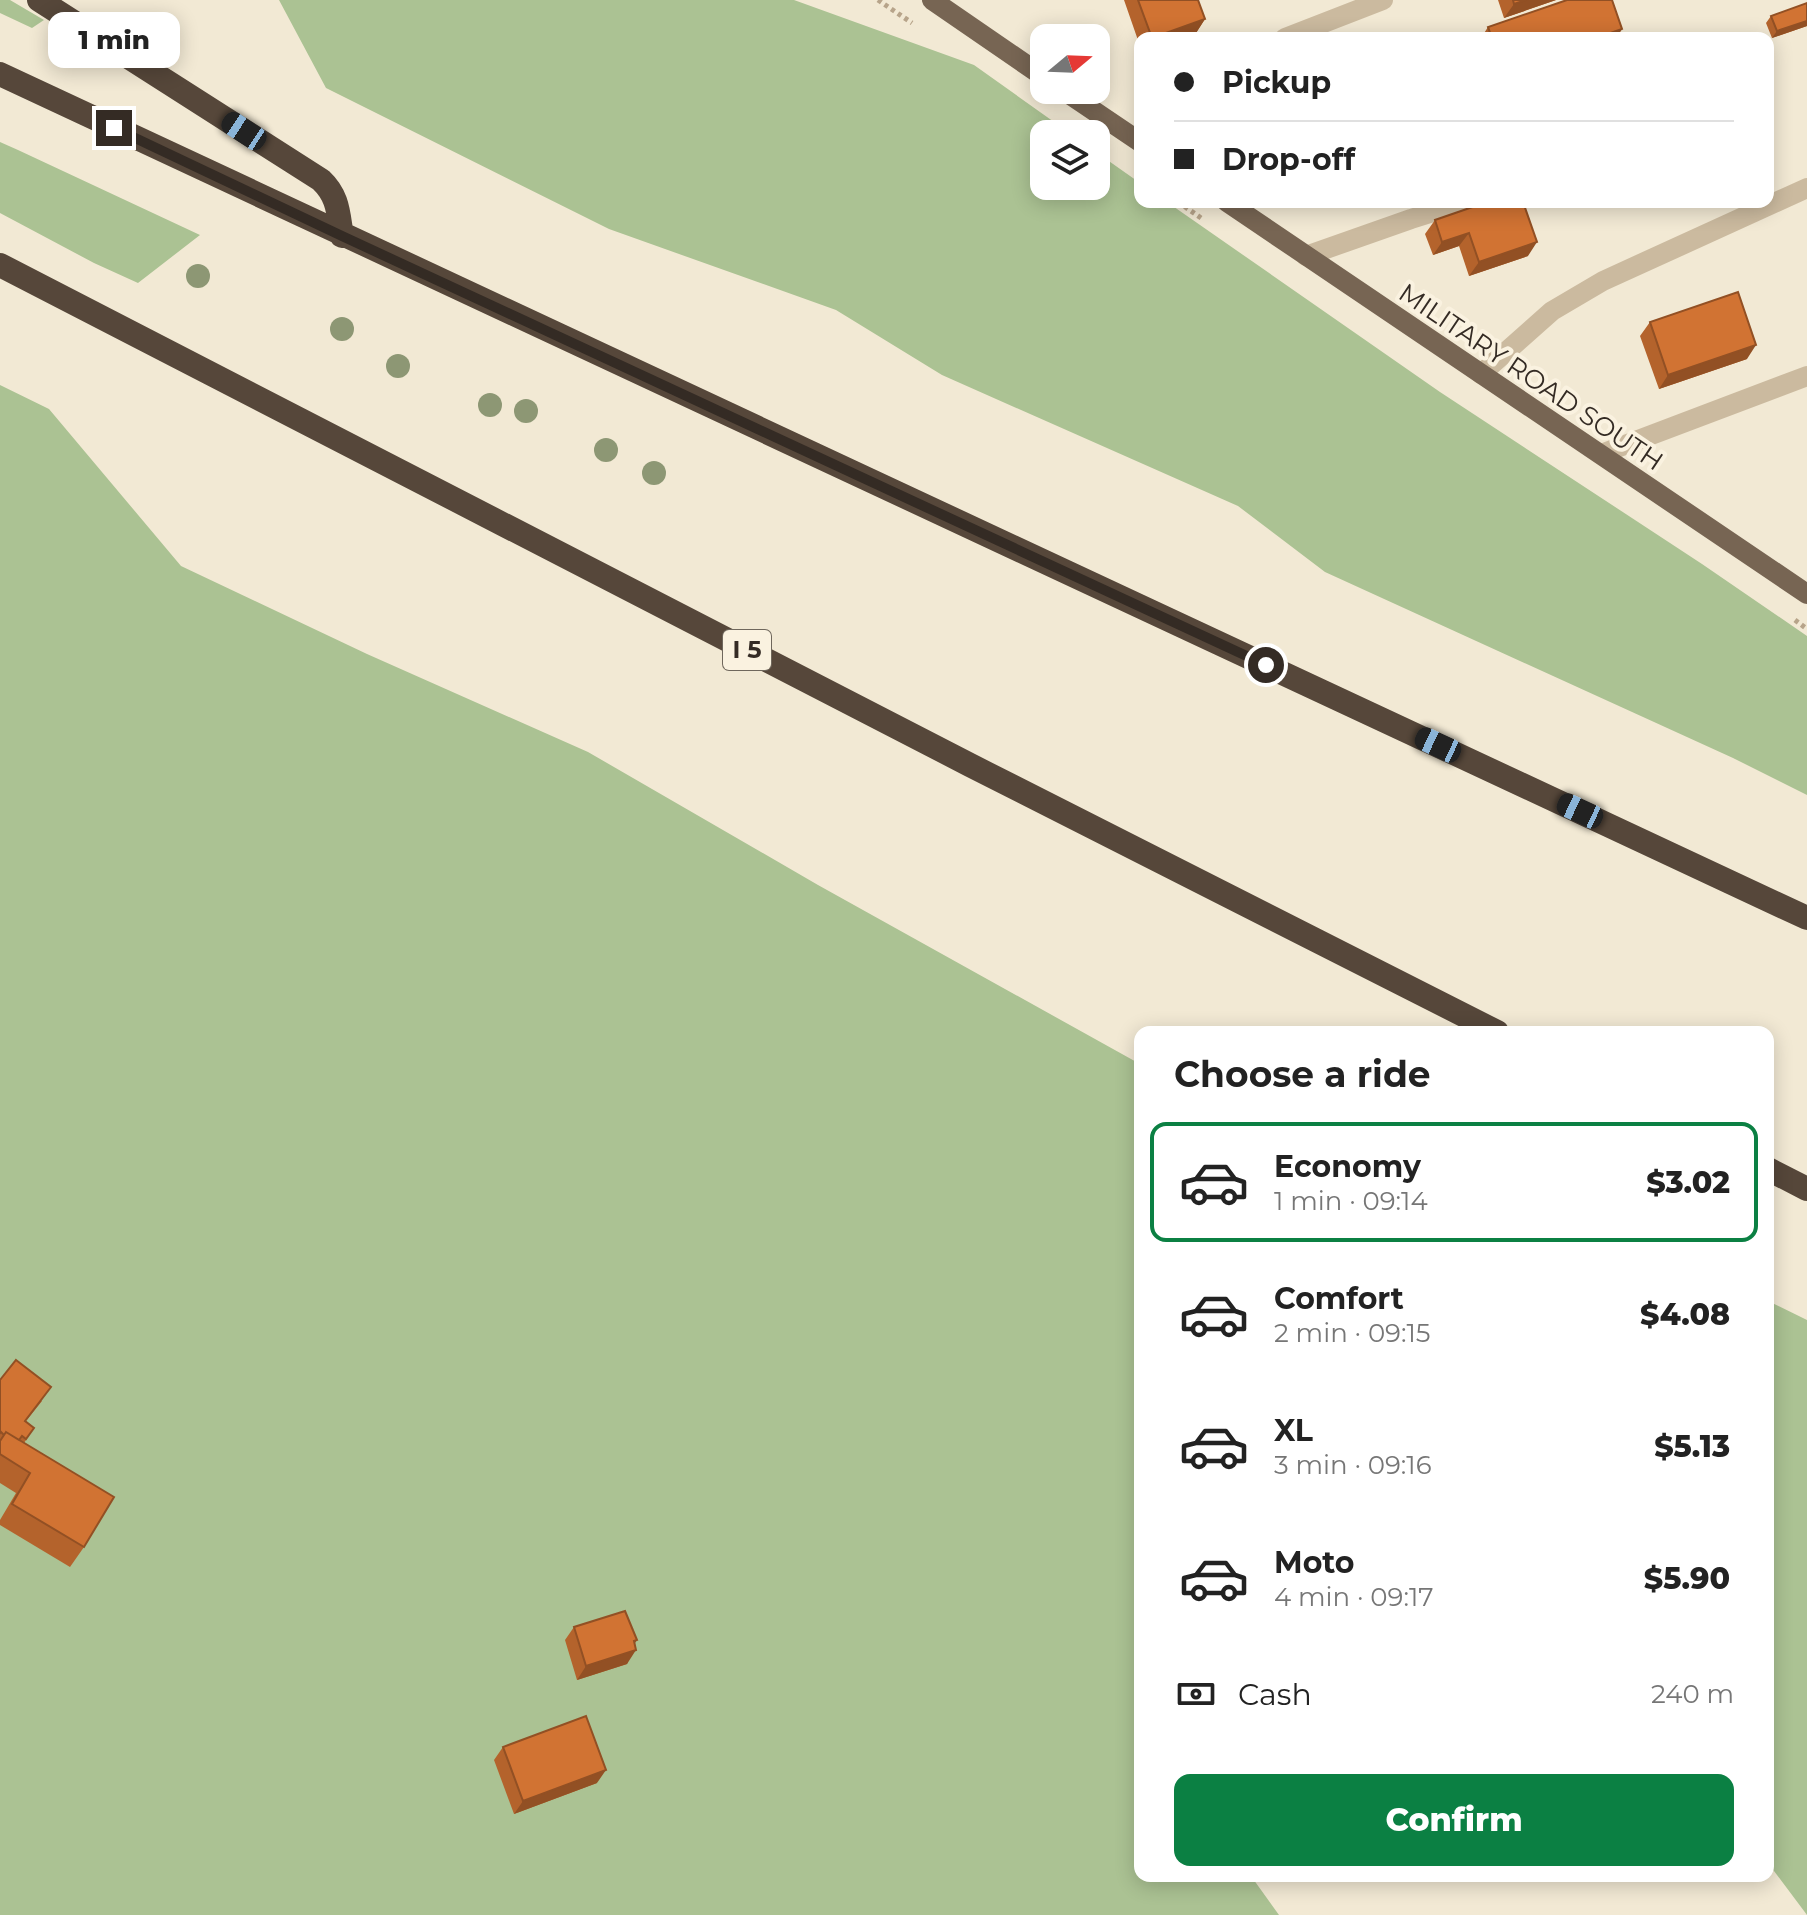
<!DOCTYPE html>
<html lang="en">
<head>
<meta charset="utf-8">
<style>
  :root { --surface:#fff; --page:#f2f2f2; --text:#222; --muted:#767676; --line:#e0e0e0; --accent:#0b8043 }
  body { margin:0; font-family:Montserrat,sans-serif; background:var(--page); color:var(--text); height:100vh; display:flex; flex-direction:column; font-size:30px; white-space:nowrap }
  * { box-sizing:border-box; margin:0 }
  p { font-size:26px; color:var(--muted) }
  .icon { flex:none; width:44px; height:44px; fill:none; stroke:currentColor; stroke-width:2; stroke-linecap:round; stroke-linejoin:round }
  .map { position:relative; flex:1; overflow:hidden }
  .drawer { position:absolute; left:1134px; top:1026px; width:640px; height:856px; display:flex; flex-direction:column; background:var(--surface); border-radius:16px; box-shadow:0 4px 20px #0003 }
  .drawer>* { flex:none }
  .guide { position:absolute; left:1134px; top:32px; width:640px; height:176px; border-radius:16px; box-shadow:0 4px 20px #0003; display:grid; align-content:center; height:176px; padding:0 40px; background:var(--surface) }
  .needle { width:52px; rotate:71deg }
  .tools { position:absolute; left:1030px; top:24px; display:grid; gap:16px }
  .tools a { display:grid; place-items:center; width:80px; height:80px; border-radius:16px; background:var(--surface); box-shadow:0 4px 20px #0003; font-size:40px }
  .end { position:absolute; width:36px; height:36px; margin:-18px; border:10px solid #342b24; background:#fff; box-shadow:0 0 0 4px #fff }
  .from { border-radius:50% }
  .bubble { position:absolute; height:56px; border-radius:16px; background:var(--surface); box-shadow:0 4px 20px #0003; font-size:26px; font-weight:800; line-height:56px; text-align:center }
  .car { position:absolute; width:24px; height:48px; margin:-24px -12px; border-radius:10px; box-shadow:0 0 6px 2px #0007; background:linear-gradient(#222 24%,#8ab4d8 0 40%,#222 0 76%,#8ab4d8 0 86%,#222 0) }
  .guide b { display:flex; align-items:center; gap:28px; height:76px; font-size:30px }
  .guide b+b { border-top:2px solid var(--line) }
  .guide i { width:20px; height:20px; background:var(--text) }
  ul { padding:0; list-style:none }
  li { display:flex; align-items:center; gap:24px; height:120px; margin:0 16px 12px; padding:0 24px; border:4px solid transparent; border-radius:16px }
  li div { flex:1 }
  li b { display:block; font-size:30px }
  li em { font-style:normal; font-weight:800 }
  li.current { border-color:var(--accent) }
  li>.icon { width:72px; height:72px; stroke-width:1.5 }
  h2 { padding:0 40px; font-size:36px; line-height:96px }
  .pay { display:flex; align-items:center; gap:20px; height:88px; padding:0 40px; font-size:30px }
  .pay p { margin-inline-start:auto }
  .button { display:flex; gap:16px; margin-top:auto; padding:16px 40px }
  .button a { flex:1; height:92px; border-radius:16px; background:var(--accent); color:#fff; font-size:32px; font-weight:800; line-height:92px; text-align:center }
  .map>svg:first-child { display:block }
  .green { fill:#abc293 }
  .lines { fill:none; stroke-linecap:round; stroke-linejoin:round }
  .path { stroke:#b7a48a; stroke-width:5; stroke-dasharray:4 4; stroke-linecap:butt }
  .minor { stroke:#cbba9f; stroke-width:20 }
  .major { stroke:#776553; stroke-width:20 }
  .highway { stroke:#56473a; stroke-width:24 }
  .tree { fill:#8d9774 }
  .wall { fill:#b4632c }
  .shaded-wall { fill:#925024 }
  .building { fill:#d17333; stroke:#925024; stroke-width:2 }
  .route { stroke:#342b24; stroke-width:10 }
  .labels { text-anchor:middle; stroke-width:8; stroke-linejoin:round; paint-order:stroke }
  .shield { fill:#faf2e0; stroke:#6f675c; stroke-width:2 }
  .shield-label { font-size:24px; font-weight:bold; fill:#342b24 }
  .street-label { font-size:26px; fill:#342b24; stroke:#faf2e0 }
</style>
</head>
<body>
<div class="map">
<svg width="1807" height="1915" viewBox="0 0 1807 1915">
  <rect width="100%" height="100%" fill="#f2e9d4"/>
  <!-- green -->
  <path class="green" d="M0,0H10L44,20L32,28L0,13Z
    M279,0H794L974,65L1071,134H1044V186H1096V152L1140,183V202H1167L1440,392L1702,564L1807,636V795L1733,758L1325,572L1238,506L942,375L836,310L609,229L326,88Z
    M0,142L18,150L200,235L138,283L94,263L0,213Z
    M0,385L49,409L181,566L367,654L588,752L818,885L1140,1064V1876H1251L1279,1915H0Z
    M1768,1301L1807,1320V1915L1768,1863Z"/>
  <g class="lines">
    <!-- path -->
    <path class="path" d="M878,0L912,23
      M1178,202L1204,220
      M1795,620L1807,629"/>
    <!-- minor -->
    <path class="minor" d="M1285,38L1383,0
      M1306,256L1411,219L1465,202
      M1481,374L1552,311L1603,281L1807,188
      M1601,454L1807,376"/>
    <!-- major -->
    <path class="major" d="M932,0L1044,77
      M1063,90L1140,142
      M1227,202L1807,594"/>
    <!-- highway -->
    <path class="highway" d="M39,0L321,180C339,197 338,214 342,236
      M0,74C600,359 1205,635 1807,918
      M0,265L970,765L1497,1032
      M1768,1169L1807,1189"/>
  </g>
  <!-- trees -->
  <g class="tree">
    <circle cx="198" cy="276" r="12"/>
    <circle cx="342" cy="329" r="12"/>
    <circle cx="398" cy="366" r="12"/>
    <circle cx="490" cy="405" r="12"/>
    <circle cx="526" cy="411" r="12"/>
    <circle cx="606" cy="450" r="12"/>
    <circle cx="654" cy="473" r="12"/>
  </g>
  <!-- wall -->
  <path class="wall" d="M1124,0H1198L1205,19L1196,33L1181,38H1140V46Z
    M1498,0H1556L1504,18Z
    M1807,3V26L1772,38L1766,23L1771,16Z
    M1488,27L1622,29L1616,38H1481Z
    M1435,220L1528,256L1469,276L1459,246L1433,255L1425,234Z
    M1650,322L1747,359L1659,389L1640,336Z
    M0,1380L42,1401L26,1421L34,1428L24,1443L84,1547L70,1567L0,1525V1520L16,1493L0,1483Z
    M574,1627L635,1644L627,1664L577,1680L565,1640Z
    M503,1747L597,1783L514,1814L494,1760Z"/>
  <!-- shaded-wall -->
  <path class="shaded-wall" d="M1526,0H1556L1504,18L1514,4Z
    M1205,19L1196,33L1181,38H1152Z
    M1807,21V26L1772,38L1777,31Z
    M1622,29L1616,38H1596Z
    M1469,233L1459,246L1433,255L1442,242Z
    M1537,242L1528,256L1469,276L1479,262Z
    M1756,345L1747,359L1659,389L1668,375Z
    M637,1640L628,1653L636,1650L627,1664L577,1680L586,1666Z
    M606,1770L597,1783L514,1814L523,1801Z"/>
  <!-- building -->
  <path class="building" d="M1138,0H1198L1205,19L1152,38Z
    M1513,0H1526L1514,4Z
    M1567,0H1612L1622,29L1596,38H1492L1488,27Z
    M1807,3V21L1777,31L1771,16Z
    M1487,202H1523L1537,242L1479,262L1469,233L1442,242L1435,220Z
    M1738,292L1756,345L1668,375L1650,322Z
    M16,1360L51,1387L25,1421L34,1428L26,1439L22,1436L19,1440L6,1432L4,1435L1,1432L0,1433V1380Z
    M6,1432L114,1497L84,1547L12,1504L30,1473L0,1454V1441Z
    M625,1611L637,1640L634,1641L636,1650L586,1666L574,1627Z
    M586,1716L606,1770L523,1801L503,1747Z"/>
  <g class="lines">
    <!-- route -->
    <path class="route" d="M114,128L342,236L1266,665"/>
  </g>
  <g class="labels">
    <!-- shield labels -->
    <rect class="shield" x="723" y="630" width="48" height="40" rx="6"/>
    <g class="shield-label">
      <text x="747" y="658">I 5</text>
    </g>
    <!-- street labels -->
    <g class="street-label">
      <text transform="translate(1531 377) rotate(34)" y="9">MILITARY ROAD SOUTH</text>
    </g>
  </g>
</svg>
<div class="tools">
<a><svg class="needle" viewBox="-14 -14 28 28"><path d="M0-13l5 13h-10z" fill="#e53935"/><path d="M0 13l5-13h-10z" fill="#767676"/></svg></a>
<a><svg class="icon" aria-label="layers" viewBox="0 0 24 24"><path d="M12 4l9 5-9 5-9-5zM3 14l9 5 9-5"/></svg></a>
</div>
<i class="end from" style="left:1266px;top:665px"></i>
<i class="end" style="left:114px;top:128px"></i>
<div class="bubble" style="left:48px;top:12px;width:132px">1 min</div>
<i class="car" style="left:244px;top:131px;rotate:303deg"></i>
<i class="car" style="left:1438px;top:745px;rotate:295deg"></i>
<i class="car" style="left:1580px;top:811px;rotate:295deg"></i>
<div class="guide">
<b><i class="from"></i>Pickup</b>
<b><i></i>Drop-off</b>
</div>
<section class="drawer">
<h2>Choose a ride</h2>
<ul>
<li class="current"><svg class="icon" aria-label="car" viewBox="0 0 24 24"><path d="M5 17H2v-5l4-1 3-4h7l3 4 3 1v5h-3M9 17h6M6 11h13"/><circle cx="7" cy="17" r="2"/><circle cx="17" cy="17" r="2"/></svg><div><b>Economy</b><p>1 min · 09:14</p></div><em>$3.02</em></li>
<li><svg class="icon" aria-label="car" viewBox="0 0 24 24"><path d="M5 17H2v-5l4-1 3-4h7l3 4 3 1v5h-3M9 17h6M6 11h13"/><circle cx="7" cy="17" r="2"/><circle cx="17" cy="17" r="2"/></svg><div><b>Comfort</b><p>2 min · 09:15</p></div><em>$4.08</em></li>
<li><svg class="icon" aria-label="car" viewBox="0 0 24 24"><path d="M5 17H2v-5l4-1 3-4h7l3 4 3 1v5h-3M9 17h6M6 11h13"/><circle cx="7" cy="17" r="2"/><circle cx="17" cy="17" r="2"/></svg><div><b>XL</b><p>3 min · 09:16</p></div><em>$5.13</em></li>
<li><svg class="icon" aria-label="car" viewBox="0 0 24 24"><path d="M5 17H2v-5l4-1 3-4h7l3 4 3 1v5h-3M9 17h6M6 11h13"/><circle cx="7" cy="17" r="2"/><circle cx="17" cy="17" r="2"/></svg><div><b>Moto</b><p>4 min · 09:17</p></div><em>$5.90</em></li>
</ul>
<div class="pay"><svg class="icon" aria-label="cash" viewBox="0 0 24 24"><path d="M3 7h18v10H3z"/><circle cx="12" cy="12" r="2"/></svg>Cash<p>240 m</p></div>
<div class="button"><a>Confirm</a></div>
</section>
</div>
</body>
</html>
